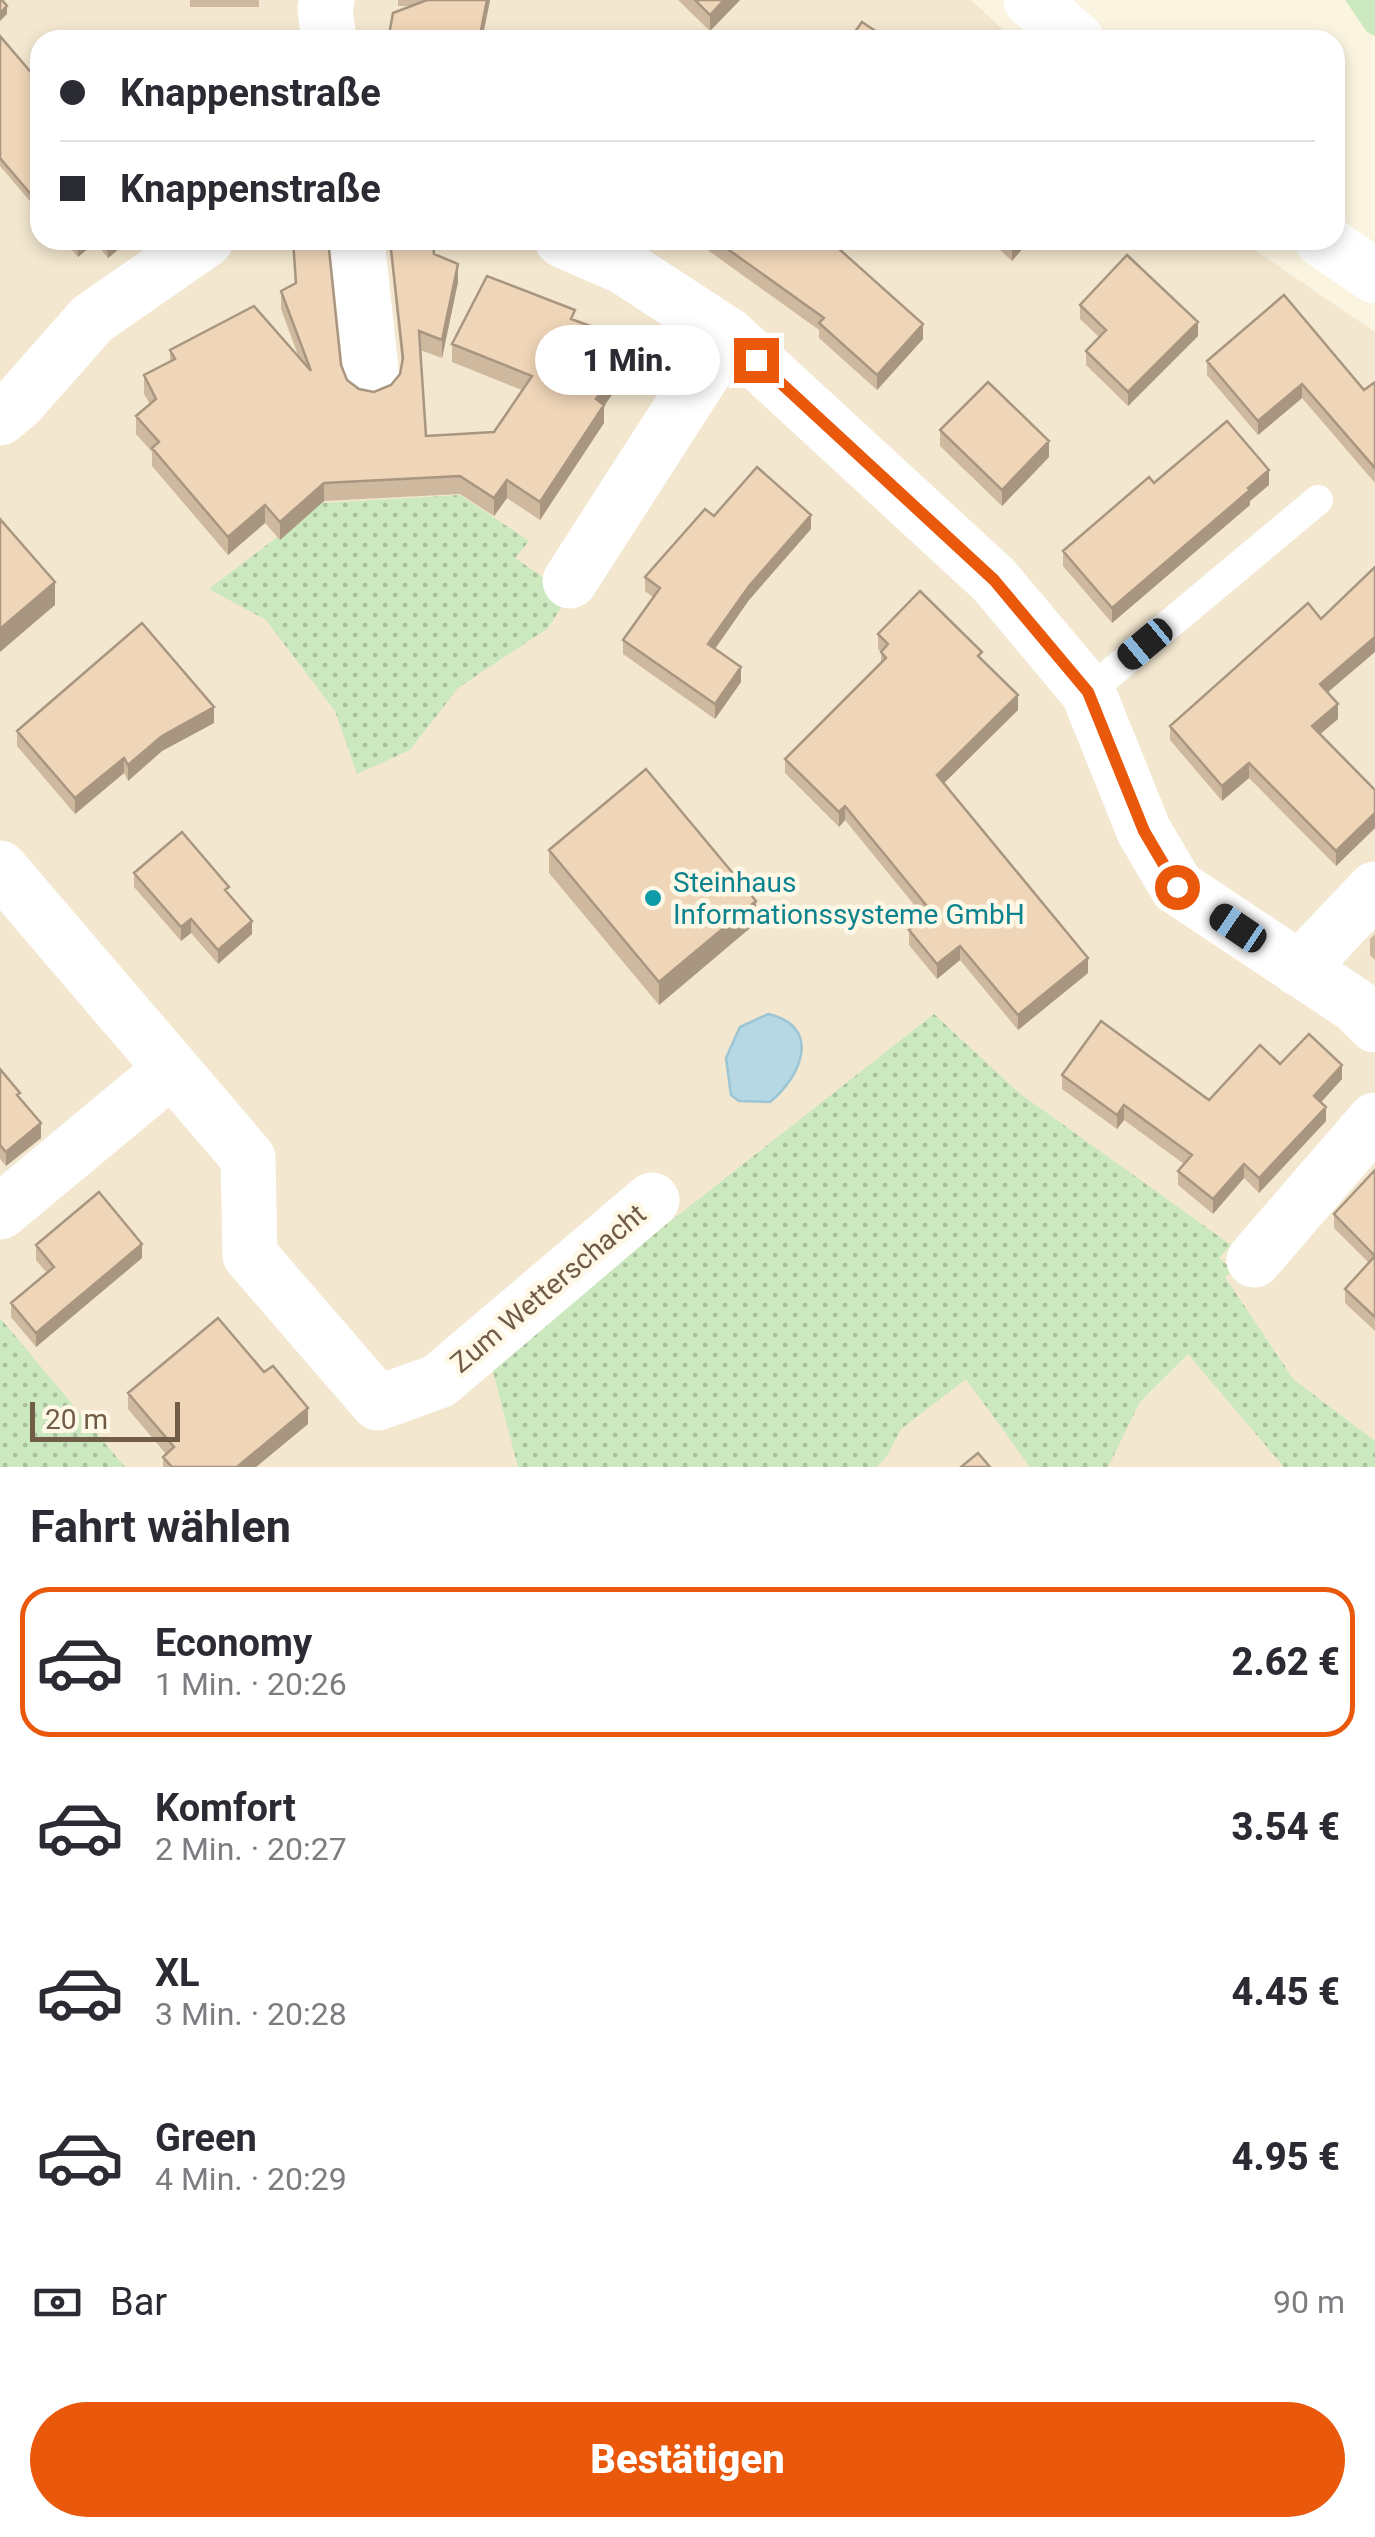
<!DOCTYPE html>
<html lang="de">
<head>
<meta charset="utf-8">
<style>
  :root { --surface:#fff; --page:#f2f2f3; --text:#2b2b33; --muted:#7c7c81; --line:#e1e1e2; --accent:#ea580c }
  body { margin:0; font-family:Roboto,sans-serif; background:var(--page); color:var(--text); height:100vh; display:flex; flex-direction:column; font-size:38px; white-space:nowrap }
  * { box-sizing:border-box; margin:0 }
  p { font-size:32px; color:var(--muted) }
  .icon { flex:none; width:55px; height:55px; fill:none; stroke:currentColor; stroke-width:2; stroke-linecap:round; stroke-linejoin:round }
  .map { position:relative; height:1467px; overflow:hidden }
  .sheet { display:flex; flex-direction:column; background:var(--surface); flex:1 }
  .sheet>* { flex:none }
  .banner { position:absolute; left:30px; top:30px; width:1315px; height:220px; border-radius:30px; box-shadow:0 5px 15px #0003; display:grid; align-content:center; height:220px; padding:0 30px; background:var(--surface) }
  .scale { position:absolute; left:30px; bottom:25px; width:150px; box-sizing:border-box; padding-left:10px; border:5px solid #715c48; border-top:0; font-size:28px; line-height:35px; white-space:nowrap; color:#715c48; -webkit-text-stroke:8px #fff8e6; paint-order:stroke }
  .end { position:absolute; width:45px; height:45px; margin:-22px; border:12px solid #ea580c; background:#fff; box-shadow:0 0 0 5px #fff }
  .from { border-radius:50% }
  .bubble { position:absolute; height:70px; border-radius:35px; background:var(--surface); box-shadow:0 5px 15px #0003; font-size:32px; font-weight:800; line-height:70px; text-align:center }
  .car { position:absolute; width:30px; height:60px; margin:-30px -15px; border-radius:12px; box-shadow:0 0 8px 2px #0007; background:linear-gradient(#222 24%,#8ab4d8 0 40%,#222 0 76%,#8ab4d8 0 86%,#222 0) }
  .banner b { display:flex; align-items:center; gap:35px; height:95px; font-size:38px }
  .banner b+b { border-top:2px solid var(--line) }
  .banner i { width:25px; height:25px; background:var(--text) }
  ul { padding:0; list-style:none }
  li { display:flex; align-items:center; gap:30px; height:150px; margin:0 20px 15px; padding:0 10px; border:5px solid transparent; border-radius:30px }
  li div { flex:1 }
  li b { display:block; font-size:38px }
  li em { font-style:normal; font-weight:800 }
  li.active { border-color:var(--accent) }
  li>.icon { width:90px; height:90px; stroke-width:1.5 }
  h2 { padding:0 30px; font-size:45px; line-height:120px }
  .pay { display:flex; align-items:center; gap:25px; height:110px; padding:0 30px; font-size:38px }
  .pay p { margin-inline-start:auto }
  .button { display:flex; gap:20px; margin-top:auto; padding:20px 30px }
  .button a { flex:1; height:115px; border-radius:60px; background:var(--accent); color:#fff; font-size:40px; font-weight:800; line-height:115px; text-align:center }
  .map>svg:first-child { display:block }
  .residential { fill:#f3e7cf }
  .grass { fill:url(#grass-dots) }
  .forest { fill:url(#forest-firs) }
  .water { fill:#b6d7e4; stroke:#9cc5d5; stroke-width:2.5 }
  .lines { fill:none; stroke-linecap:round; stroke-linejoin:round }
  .service { stroke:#fff; stroke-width:30 }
  .minor { stroke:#fff; stroke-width:55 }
  .wall { fill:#ceb89e }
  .shaded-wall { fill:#a89681 }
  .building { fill:#f0d6b8; stroke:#a89681; stroke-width:2.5 }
  .route { stroke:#ea580c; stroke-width:12 }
  .culture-dot { fill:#0f9aa8; stroke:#fff8e6; stroke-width:4 }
  .labels { text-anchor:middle; stroke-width:9; stroke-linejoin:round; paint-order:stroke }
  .culture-label { font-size:28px; fill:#0d838f; stroke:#fff8e6; text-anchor:start }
  .street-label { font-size:28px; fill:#715c48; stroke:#fff8e6 }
</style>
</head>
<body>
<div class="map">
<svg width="1375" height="1467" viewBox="0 0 1375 1467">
  <defs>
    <pattern id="grass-dots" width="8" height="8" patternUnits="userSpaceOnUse" patternTransform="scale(2.5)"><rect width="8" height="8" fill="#cbe8bf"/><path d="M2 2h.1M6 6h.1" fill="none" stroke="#a9bf9d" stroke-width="1.8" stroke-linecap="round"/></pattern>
    <pattern id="forest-firs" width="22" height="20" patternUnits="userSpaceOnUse" patternTransform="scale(2.5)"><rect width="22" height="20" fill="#cbe8bf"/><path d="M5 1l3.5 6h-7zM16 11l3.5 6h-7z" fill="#a9bf9d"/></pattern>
  </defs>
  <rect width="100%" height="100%" fill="#fbf4e0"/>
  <!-- residential -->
  <path class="residential" d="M0,0H971L1014,40H40V240H1240L1375,332V1467H0Z"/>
  <!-- grass -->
  <path class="grass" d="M460,495L529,541L515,558L569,595L548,628L458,688L410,750L357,774L335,711L266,620L209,589L322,503Z
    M934,1014L1019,1093L1231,1245L1219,1258L1234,1271L1225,1277L1294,1380L1375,1441V1467H1284L1188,1354L1140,1402L1108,1467H1030L966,1379L901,1429L887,1456L877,1467H518L492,1368L658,1231Z
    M0,1318L125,1467H0Z"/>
  <!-- forest -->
  <path class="forest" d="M1345,0H1375V36L1367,32Z"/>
  <!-- water -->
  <path class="water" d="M768,1014C822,1026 802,1076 770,1102L739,1101L731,1095L726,1058L740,1027Z"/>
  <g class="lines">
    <!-- service -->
    <path class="service" d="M1088,692L1318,500"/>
    <!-- minor -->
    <path class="minor" d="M327,0L325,9L329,40
      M1031,0L1077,40
      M357,240L372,379
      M562,240L624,267L728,335L994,580L1088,692L1144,831L1177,887L1356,1006L1375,1025
      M1322,240L1375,276
      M0,418L19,402L92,319L206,240
      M570,581L728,335
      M0,868L248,1158L250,1255L378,1403L439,1381L652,1200
      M1299,969L1375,889
      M0,1212L172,1069
      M1254,1260L1375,1120"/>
  </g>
  <!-- wall -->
  <path class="wall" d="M190,0H259V7H190Z
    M398,0H490L482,40H388L410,6H398Z
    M678,0H740L710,31Z
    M0,36L40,83V213L0,166Z
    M63,240H130L108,258L95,243L78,257Z
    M293,240L347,380L359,389L374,392L391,385L400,374L402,365L389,240H433L434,254L458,282L442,358L420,350L426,436L494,432L522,390L452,362V344L575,320L604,350L600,360L616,389L604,406V423L540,520L507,498L494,516L460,494L324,501L280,540L265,523L228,555L152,466V452L136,434V416L150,404L144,394V375L170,361V350L299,358L281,309V291L295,284Z
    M702,240H829L923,339L877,390L819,338V330L702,246Z
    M989,240H1030L1012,261Z
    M1080,305L1198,336L1128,406L1086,365V351L1099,337L1080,319Z
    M1207,361L1364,390L1375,382V483L1302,398L1258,435L1207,375Z
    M940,430L1049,457L1002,506L940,446Z
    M1154,483L1269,485L1250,501V505L1112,623L1063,566V551Z
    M714,516L811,529L749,600L714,649L741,682L715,719L623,654V640L653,597L645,591V577Z
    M878,634L982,659L1018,710L944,783L1088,973L1018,1030L960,960L937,979L909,945V930L924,917L845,820L839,827L785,773V759L881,664V652L878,649Z
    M1328,692L1338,719L1320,734L1375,790V828L1336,866L1249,778L1222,801L1170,740V726Z
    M214,723L162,751L128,781L124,773L75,814L17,746V731Z
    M549,850L756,923L659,1005L549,873Z
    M134,873L229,895L252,934L218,964L191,933L181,941L134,887Z
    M1375,934V960L1370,955V939Z
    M1280,1064L1342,1079L1321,1102L1326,1121L1259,1193L1244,1178L1213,1214L1178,1185V1171L1184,1164L1124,1120L1117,1129L1062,1089V1075L1209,1100Z
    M0,1069L20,1099L41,1138L6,1166L0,1159Z
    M1375,1170V1331L1345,1303V1289L1369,1263L1334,1228V1214Z
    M36,1245L142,1258L36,1347L11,1317V1303L47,1273L36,1260Z
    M264,1372L308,1424L256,1467H163V1457L166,1454L128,1409V1393Z"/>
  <!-- shaded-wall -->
  <path class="shaded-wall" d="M487,0H490L482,40H479Z
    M724,0H740L710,31V15Z
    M7,6V14L0,21V13Z
    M89,240H95V243L78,257V249Z
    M120,240H130L108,258V250Z
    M1016,240H1030L1012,261V245Z
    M458,264V282L442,358V340Z
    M1198,322V336L1128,406V392Z
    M923,324V339L877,390V375Z
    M604,331V350L594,374V356Z
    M616,370V389L604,406V423L540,520V502L596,399Z
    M1302,384V398L1258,435V421Z
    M1049,441V457L1002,506V490Z
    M1269,470V485L1250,501V505L1112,623V608Z
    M507,480V498L494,516V498Z
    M324,483V501L280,540V522Z
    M265,505V523L228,555V537Z
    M811,515V529L749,600L708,659V644L749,586Z
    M55,582V605L0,652V629Z
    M1375,637V652L1320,699V684Z
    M741,667V682L715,719V704Z
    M1018,695V710L937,790V775Z
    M1338,704V719L1312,741V726Z
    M214,707V723L162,751L128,781V765L162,736Z
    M124,758V773L75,814V798Z
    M1249,763V778L1222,801V786Z
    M845,806V820L839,827V812Z
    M1375,813V828L1336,866V851Z
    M756,901V923L659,1005V982Z
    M191,919V933L181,941V927Z
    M252,921V934L218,964V950Z
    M960,946V960L937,979V964Z
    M1088,958V973L1018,1030V1015Z
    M1342,1065V1079L1314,1110V1096Z
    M1124,1105V1120L1117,1129V1115Z
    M1326,1107V1121L1259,1193V1178Z
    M41,1123V1138L6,1166V1152Z
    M1244,1164V1178L1213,1214V1199Z
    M142,1244V1258L36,1347V1333Z
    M308,1408V1424L256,1467H237Z"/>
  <!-- building -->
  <path class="building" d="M0,0H2L7,6L0,13Z
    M427,0H487L479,40H388L393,13Z
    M695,0H724L710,15Z
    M862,22L889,40H849Z
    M0,36L40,83V205L0,158Z
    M70,240H89L78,249Z
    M99,240H120L108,250Z
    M293,240H328L341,365L347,380L359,389L374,392L391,385L400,374L403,358L390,240H433L434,254L458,264L442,340L419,331L426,436L494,432L532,376L452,344L487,276L575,310L571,319L604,331L594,356L616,370L596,399L604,405L540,502L507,480L494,498L460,476L324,483L280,522L265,505L228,537L152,448L159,442L136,416L156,399L144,375L175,359L170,350L254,306L311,371L281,291L296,283Z
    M715,240H829L923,324L877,375L819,323L824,318Z
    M1127,255L1198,322L1128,392L1086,351L1106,330L1080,305Z
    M1284,295L1364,390L1375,382V468L1302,384L1258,421L1207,361Z
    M988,382L1049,441L1002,490L940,430Z
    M1227,421L1269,470L1248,488L1250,490L1112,608L1063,551L1149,477L1154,483Z
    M757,467L811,515L749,586L708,644L741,667L715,704L623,640L660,588L645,577L705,509L714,516Z
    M0,519L55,582L0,629Z
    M1375,567V637L1320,684L1338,704L1312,726L1375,790V813L1336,851L1249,763L1222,786L1170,726L1308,603L1321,619Z
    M920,591L982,652L978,656L1018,695L937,775L1088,958L1018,1015L960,946L937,964L909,930L931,911L845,806L839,812L785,759L886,658L881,652L888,644L878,634Z
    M142,623L214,707L162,736L128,765L124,758L75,798L17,731Z
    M646,769L756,901L659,982L549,850Z
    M182,832L229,887L225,890L252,921L218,950L191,919L181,927L134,873Z
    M1101,1021L1209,1100L1260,1045L1280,1064L1309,1034L1342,1065L1314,1096L1326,1107L1259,1178L1244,1164L1213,1199L1178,1171L1192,1155L1124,1105L1117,1115L1062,1075Z
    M0,1069L20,1093L17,1095L41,1123L6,1152L0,1145Z
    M1375,1170V1256L1334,1214Z
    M99,1192L142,1244L36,1333L11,1303L54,1267L36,1245Z
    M1375,1256V1317L1345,1289Z
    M218,1318L264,1372L273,1366L308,1408L237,1467H172L163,1457L174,1447L128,1393Z
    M978,1453L990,1467H961Z"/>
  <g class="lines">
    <!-- route -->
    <path class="route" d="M756,360L994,580L1088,692L1144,831L1177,887"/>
  </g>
  <!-- markers -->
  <circle class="culture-dot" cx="653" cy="898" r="10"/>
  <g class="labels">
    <!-- culture labels -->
    <g class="culture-label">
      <text x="673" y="892">Steinhaus<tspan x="673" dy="32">Informationssysteme GmbH</tspan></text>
    </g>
    <!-- street labels -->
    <g class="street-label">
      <text transform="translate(548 1288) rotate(-40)" y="10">Zum Wetterschacht</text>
    </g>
  </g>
</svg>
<div class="scale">20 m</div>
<i class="end from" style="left:1177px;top:887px"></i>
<i class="end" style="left:756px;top:360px"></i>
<div class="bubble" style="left:535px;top:325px;width:185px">1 Min.</div>
<i class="car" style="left:1145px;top:644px;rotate:230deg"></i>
<i class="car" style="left:1238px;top:928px;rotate:304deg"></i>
<div class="banner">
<b><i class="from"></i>Knappenstraße</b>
<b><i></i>Knappenstraße</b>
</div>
</div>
<section class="sheet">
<h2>Fahrt wählen</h2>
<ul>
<li class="active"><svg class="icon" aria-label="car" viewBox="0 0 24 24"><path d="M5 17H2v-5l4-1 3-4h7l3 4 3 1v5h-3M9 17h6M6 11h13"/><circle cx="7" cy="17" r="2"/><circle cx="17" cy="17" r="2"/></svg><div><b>Economy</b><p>1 Min. · 20:26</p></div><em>2.62 €</em></li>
<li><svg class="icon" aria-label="car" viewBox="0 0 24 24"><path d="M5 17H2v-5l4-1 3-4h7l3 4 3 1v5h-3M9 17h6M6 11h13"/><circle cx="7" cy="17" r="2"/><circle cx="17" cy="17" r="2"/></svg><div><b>Komfort</b><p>2 Min. · 20:27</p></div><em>3.54 €</em></li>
<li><svg class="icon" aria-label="car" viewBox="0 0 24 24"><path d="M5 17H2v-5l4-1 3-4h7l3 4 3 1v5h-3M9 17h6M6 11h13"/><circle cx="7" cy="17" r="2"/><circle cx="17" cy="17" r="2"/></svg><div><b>XL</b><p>3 Min. · 20:28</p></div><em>4.45 €</em></li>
<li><svg class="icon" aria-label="car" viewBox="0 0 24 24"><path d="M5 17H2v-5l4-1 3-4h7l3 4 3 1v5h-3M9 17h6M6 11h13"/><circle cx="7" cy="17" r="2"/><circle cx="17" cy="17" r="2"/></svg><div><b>Green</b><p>4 Min. · 20:29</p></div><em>4.95 €</em></li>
</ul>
<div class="pay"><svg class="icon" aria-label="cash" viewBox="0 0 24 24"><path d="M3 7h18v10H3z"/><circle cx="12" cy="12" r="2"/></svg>Bar<p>90 m</p></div>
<div class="button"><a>Bestätigen</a></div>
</section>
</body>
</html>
